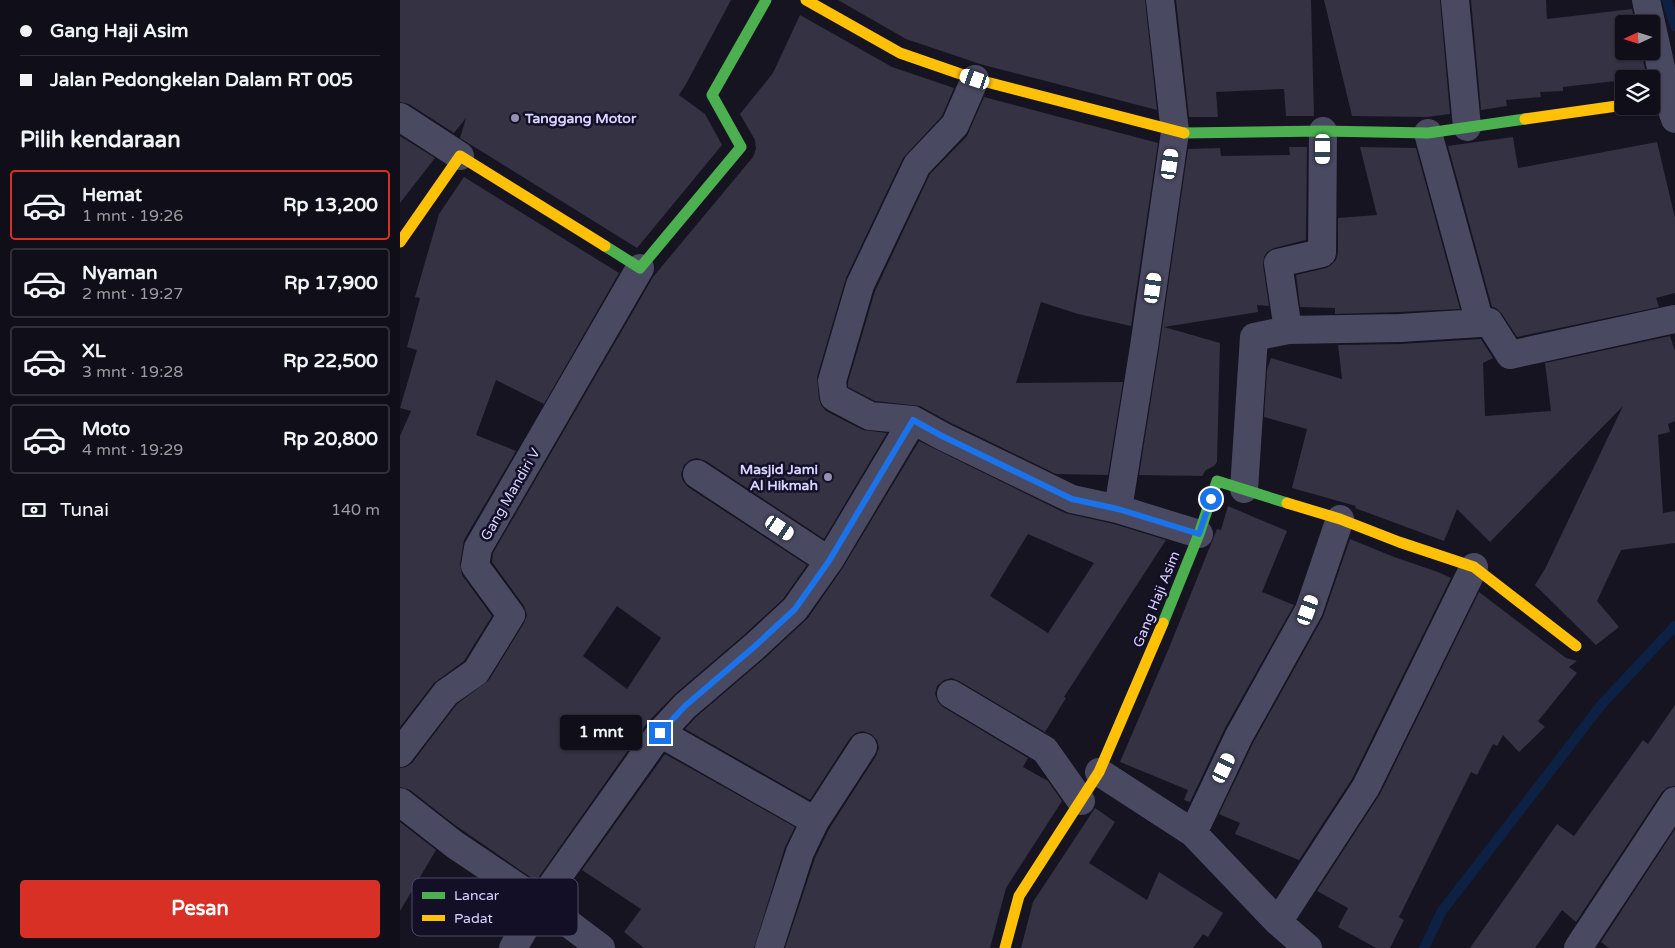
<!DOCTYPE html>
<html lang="id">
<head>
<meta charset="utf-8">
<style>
  :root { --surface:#100f19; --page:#1e1d26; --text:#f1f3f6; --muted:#9c9ca2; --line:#302f38; --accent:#d93025 }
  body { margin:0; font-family:"Varela Round",sans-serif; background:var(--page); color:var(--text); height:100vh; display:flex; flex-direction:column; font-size:19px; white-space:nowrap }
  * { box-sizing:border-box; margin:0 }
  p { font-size:16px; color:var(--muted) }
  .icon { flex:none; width:28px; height:28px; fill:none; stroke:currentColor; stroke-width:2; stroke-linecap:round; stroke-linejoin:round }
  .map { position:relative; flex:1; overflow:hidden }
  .drawer { display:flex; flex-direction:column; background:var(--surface); width:400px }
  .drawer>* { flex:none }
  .banner { display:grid; align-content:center; height:110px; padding:0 20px; background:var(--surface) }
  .needle { width:32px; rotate:266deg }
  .fabs { position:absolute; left:1215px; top:15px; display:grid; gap:10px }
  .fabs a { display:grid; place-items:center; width:45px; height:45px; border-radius:5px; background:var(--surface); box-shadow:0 1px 4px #0004,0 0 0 1px var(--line); font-size:25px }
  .end { position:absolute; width:22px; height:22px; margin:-11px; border:6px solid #1a73e8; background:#fff; box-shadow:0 0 0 2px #fff }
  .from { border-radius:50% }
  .bubble { position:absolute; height:35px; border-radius:5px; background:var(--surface); box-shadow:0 1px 4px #0004,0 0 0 1px var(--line); font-size:16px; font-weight:700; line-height:35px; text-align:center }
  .car { position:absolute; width:15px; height:30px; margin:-15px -8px; border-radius:6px; box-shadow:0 0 4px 1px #0007; background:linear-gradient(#fff 24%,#345 0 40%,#fff 0 76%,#345 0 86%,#fff 0) }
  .banner b { display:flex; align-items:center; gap:18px; height:48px; font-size:19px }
  .banner b+b { border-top:1px solid var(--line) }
  .banner i { width:12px; height:12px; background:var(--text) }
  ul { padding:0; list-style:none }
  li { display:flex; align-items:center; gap:15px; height:70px; margin:0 10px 8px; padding:0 10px; border:2px solid var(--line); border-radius:5px }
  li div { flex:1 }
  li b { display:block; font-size:19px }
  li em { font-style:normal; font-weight:700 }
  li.current { border-color:var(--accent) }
  li>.icon { width:45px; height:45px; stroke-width:1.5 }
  h2 { padding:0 20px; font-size:22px; line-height:60px }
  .pay { display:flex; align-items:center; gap:12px; height:55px; padding:0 20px; font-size:19px }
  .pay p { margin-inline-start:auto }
  .button { display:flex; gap:10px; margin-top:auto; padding:10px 20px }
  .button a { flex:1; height:58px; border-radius:5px; background:var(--accent); color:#fff; font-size:20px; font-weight:700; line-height:58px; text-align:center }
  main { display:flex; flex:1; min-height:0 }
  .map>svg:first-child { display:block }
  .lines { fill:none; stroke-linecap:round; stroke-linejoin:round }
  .stream { stroke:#0d2144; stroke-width:10 }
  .building { fill:#343243; fill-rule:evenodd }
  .street { stroke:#4a4962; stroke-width:28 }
  .fast { stroke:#4caf50; stroke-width:11 }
  .slow { stroke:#ffc107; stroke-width:11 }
  .route { stroke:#1a73e8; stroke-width:6 }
  .poi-dot { fill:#9591b1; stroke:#130f26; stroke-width:2 }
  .labels { text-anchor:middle; stroke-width:5; stroke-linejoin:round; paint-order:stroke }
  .poi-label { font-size:14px; font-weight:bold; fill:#d9d4ff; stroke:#130f26; text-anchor:start }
  .street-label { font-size:14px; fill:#d9d4ff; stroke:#130f26 }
  .key { fill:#130f26; stroke:#4e4a67; stroke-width:1 }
  .key-label { font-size:14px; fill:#d9d4ff }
</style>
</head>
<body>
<main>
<section class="drawer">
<div class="banner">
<b><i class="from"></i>Gang Haji Asim</b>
<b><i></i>Jalan Pedongkelan Dalam RT 005</b>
</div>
<h2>Pilih kendaraan</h2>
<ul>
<li class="current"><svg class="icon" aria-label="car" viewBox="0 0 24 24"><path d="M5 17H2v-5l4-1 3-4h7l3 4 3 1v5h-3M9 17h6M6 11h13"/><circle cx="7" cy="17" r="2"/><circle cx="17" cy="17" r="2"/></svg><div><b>Hemat</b><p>1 mnt · 19:26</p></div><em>Rp 13,200</em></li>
<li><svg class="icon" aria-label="car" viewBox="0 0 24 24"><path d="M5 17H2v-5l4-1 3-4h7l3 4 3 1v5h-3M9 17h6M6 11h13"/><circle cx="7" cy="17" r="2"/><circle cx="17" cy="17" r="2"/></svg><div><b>Nyaman</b><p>2 mnt · 19:27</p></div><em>Rp 17,900</em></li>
<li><svg class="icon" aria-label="car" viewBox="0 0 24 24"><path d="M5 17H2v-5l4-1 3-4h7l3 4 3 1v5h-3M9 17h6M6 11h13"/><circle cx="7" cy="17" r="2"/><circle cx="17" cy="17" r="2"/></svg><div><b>XL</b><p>3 mnt · 19:28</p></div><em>Rp 22,500</em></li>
<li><svg class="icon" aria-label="car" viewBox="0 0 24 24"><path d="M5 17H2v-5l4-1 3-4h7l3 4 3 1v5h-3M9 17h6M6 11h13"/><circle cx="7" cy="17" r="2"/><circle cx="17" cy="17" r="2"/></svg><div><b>Moto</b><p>4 mnt · 19:29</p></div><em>Rp 20,800</em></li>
</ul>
<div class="pay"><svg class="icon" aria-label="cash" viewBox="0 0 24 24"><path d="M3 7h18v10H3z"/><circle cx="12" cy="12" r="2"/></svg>Tunai<p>140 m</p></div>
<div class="button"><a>Pesan</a></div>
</section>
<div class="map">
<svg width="1275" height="948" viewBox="0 0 1275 948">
  <rect width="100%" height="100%" fill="#161421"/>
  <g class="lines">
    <!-- stream -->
    <path class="stream" d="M1267,0L1275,26
      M1024,948L1042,911L1202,704L1275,626"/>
  </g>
  <!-- building -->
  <path class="building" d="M0,0H331L286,84L279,95L305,114L322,145L237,248L60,138L66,118L54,133L9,104L0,102Z
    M438,0H745L757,110L580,64L506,39Z
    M776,0H911L914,116H886L884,89L816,92L818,117H789Z
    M924,0H1040L1050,114L1027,117L952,116Z
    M1071,0H1146L1147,19L1232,9L1235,24H1224V51H1241L1247,78L1224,79V80L1163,87V91L1140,92L1141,97L1106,100L1107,106L1081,110Z
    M400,15L492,67L554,88L542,116L503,158L446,278L417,377L419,399L421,405L426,411L463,430L487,433L424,539L306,461L297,458L290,460L284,465L281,474L283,481L288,487L407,565L383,599L344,635L275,694L248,722L136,881L55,825L10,790L0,787V768L6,767L12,763L57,704L89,680L124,623L127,615L124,606L92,562L93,553L253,277L353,157L356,149L355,140L340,114L373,73ZM217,606L261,638L227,689L183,656Z
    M584,97L758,143L731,326L678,314L641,302L616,383L723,382L708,475L656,474L549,422L520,406L475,401L448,387V382L475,291L530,174L567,136Z
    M0,136L35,158L0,203Z
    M1113,137L1118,168L1257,142L1275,218V293L1256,298L1259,307L1117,337L1102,314L1096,308L1092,307L1048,146Z
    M889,147H907L906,240L874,248L867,252L864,257L863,265L869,306L857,305L858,312L764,327L820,343L817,462L814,466L806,470L802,476L739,475L759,349L788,149L820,148L821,156L890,155Z
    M960,147L1016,148L1060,309L999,312L935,314V308L900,307L896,275L926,268L931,265L936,260L938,253V218L977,215Z
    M64,177L219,273L144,404L96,380L76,435L116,451L64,540L60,564L62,575L92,616L64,661L34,683L0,727V436L11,411L0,408L17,350L7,347L20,298L15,297L39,214Z
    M1270,336L1275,351V421L1268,424L1270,432L1258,435L1263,513L1275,511V543L1221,550L1197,601L1219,627L1196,645L1135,585L1145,569L1223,406L1090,542L1057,509L1044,541L955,508L956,506L892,488L907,429L864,417L867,370L871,358L942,379L938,345L1001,344L1081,339L1093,358L1083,363L1085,416L1151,411L1145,363Z
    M519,441L665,513L714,524L766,540L664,697L666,698L645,732L559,681L552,678L544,680L537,686L535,694L538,702L543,707L628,758L623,767L648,781L662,801L606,888L590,948H385L415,858L429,829L476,756L479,748L477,740L471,734L463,731L456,733L450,738L410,800L285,729L296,717L365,658L408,618L442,569ZM628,534L694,563L648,633L590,596Z
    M828,506L887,531L862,592L894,605L825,728L790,802L784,800L788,790L720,762L769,648L817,529L821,530Z
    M950,539L994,557L1038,572L1051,578L952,779L899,860L835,834L840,823L819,814L853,743L923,617Z
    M1079,592L1166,658L1177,661L1169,667L1177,673L1138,721L1145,727L1119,752L1103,735L1097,746L1093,744L1077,775L1071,772L999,917L1004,920L990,948H976L938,927L948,908L917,891L980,794Z
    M1275,705V786L1268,787L1262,792L1176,922L1162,910L1135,948H1070L1157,824L1174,836L1243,740L1248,744Z
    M265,754L395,827L385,847L354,948H244L224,932L241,909L182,870Z
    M695,808L715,822L689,863L747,900L759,872L823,913L808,937L803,934L793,948H621L633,902Z
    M0,822L36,850L0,911Z
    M1275,829V948H1209L1201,942Z"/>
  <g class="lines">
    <!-- street -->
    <path class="street" d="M1055,0L1067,127
      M1246,0L1268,99L1275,119
      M575,79L555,125L517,165L460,285L432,381L434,397L470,416L513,420L542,436L672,499L718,509L799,534
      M0,117L60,156
      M1080,323L1089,322L1110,355L1275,319
      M888,330L1000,328L1080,323L1028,133
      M297,474L429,561
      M844,489L854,337L888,330L878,263L922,253L923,131
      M718,509L744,347L775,132L760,0
      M551,694L645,750L681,801
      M260,733L415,821L400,852L369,948
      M0,753L46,693L76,672L111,615L75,566L78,548L240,268
      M699,772L793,833L878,922L908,948
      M0,802L55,845L140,902L201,948
      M415,821L463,747
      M793,833L839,736L909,610L940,519
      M878,922L966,787L1074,567
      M113,948L140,902L260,733L285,706L354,647L395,609L429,561L513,420
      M1178,948L1275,801"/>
    <!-- fast -->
    <path class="fast" d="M784,133L923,131L1028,133L1125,119
      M205,246L240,268L341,147L312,95L366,0
      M763,623L799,534L817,481L887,503"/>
    <!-- slow -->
    <path class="slow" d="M406,0L500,53L575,79L784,133
      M1125,119L1224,105
      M0,242L60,156L205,246
      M887,503L940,519L999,542L1074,567L1176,646
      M605,948L619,896L699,772L763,623"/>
  </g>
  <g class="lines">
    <!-- route -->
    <path class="route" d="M260,733L285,706L354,647L395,609L429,561L513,420L542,436L672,499L718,509L799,534L811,499"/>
  </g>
  <!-- markers -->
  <g class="poi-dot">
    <circle cx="115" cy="118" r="5"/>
    <circle cx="428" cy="477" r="5"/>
  </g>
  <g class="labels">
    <!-- poi labels -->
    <g class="poi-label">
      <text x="125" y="123">Tanggang Motor</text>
      <text x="418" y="474" text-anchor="end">Masjid Jami<tspan x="418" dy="16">Al Hikmah</tspan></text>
    </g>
    <!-- street labels -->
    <g class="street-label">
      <text transform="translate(110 494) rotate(-60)" y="5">Gang Mandiri V</text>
      <text transform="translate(756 599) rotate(-68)" y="5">Gang Haji Asim</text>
    </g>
  </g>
  <!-- legend -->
  <rect x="12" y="878" width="166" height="58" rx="8" class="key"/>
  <rect x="22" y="892" width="23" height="7" fill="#4caf50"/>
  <rect x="22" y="915" width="23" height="6" fill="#ffc107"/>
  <g class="key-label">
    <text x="54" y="900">Lancar</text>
    <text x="54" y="923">Padat</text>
  </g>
</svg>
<div class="fabs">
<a><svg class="needle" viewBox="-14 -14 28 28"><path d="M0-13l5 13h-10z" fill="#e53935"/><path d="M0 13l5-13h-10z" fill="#9c9ca2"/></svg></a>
<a><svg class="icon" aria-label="layers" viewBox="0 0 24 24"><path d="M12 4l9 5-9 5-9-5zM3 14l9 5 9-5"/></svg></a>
</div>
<i class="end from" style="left:811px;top:499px"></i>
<i class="end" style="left:260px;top:733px"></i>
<div class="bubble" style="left:160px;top:715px;width:82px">1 mnt</div>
<i class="car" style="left:575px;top:79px;rotate:289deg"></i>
<i class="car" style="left:923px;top:149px;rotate:180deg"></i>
<i class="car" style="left:770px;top:164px;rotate:8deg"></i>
<i class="car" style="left:753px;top:288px;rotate:8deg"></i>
<i class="car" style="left:380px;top:528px;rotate:124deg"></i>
<i class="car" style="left:908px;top:610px;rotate:20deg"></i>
<i class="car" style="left:824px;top:768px;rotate:25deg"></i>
</div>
</main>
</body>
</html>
